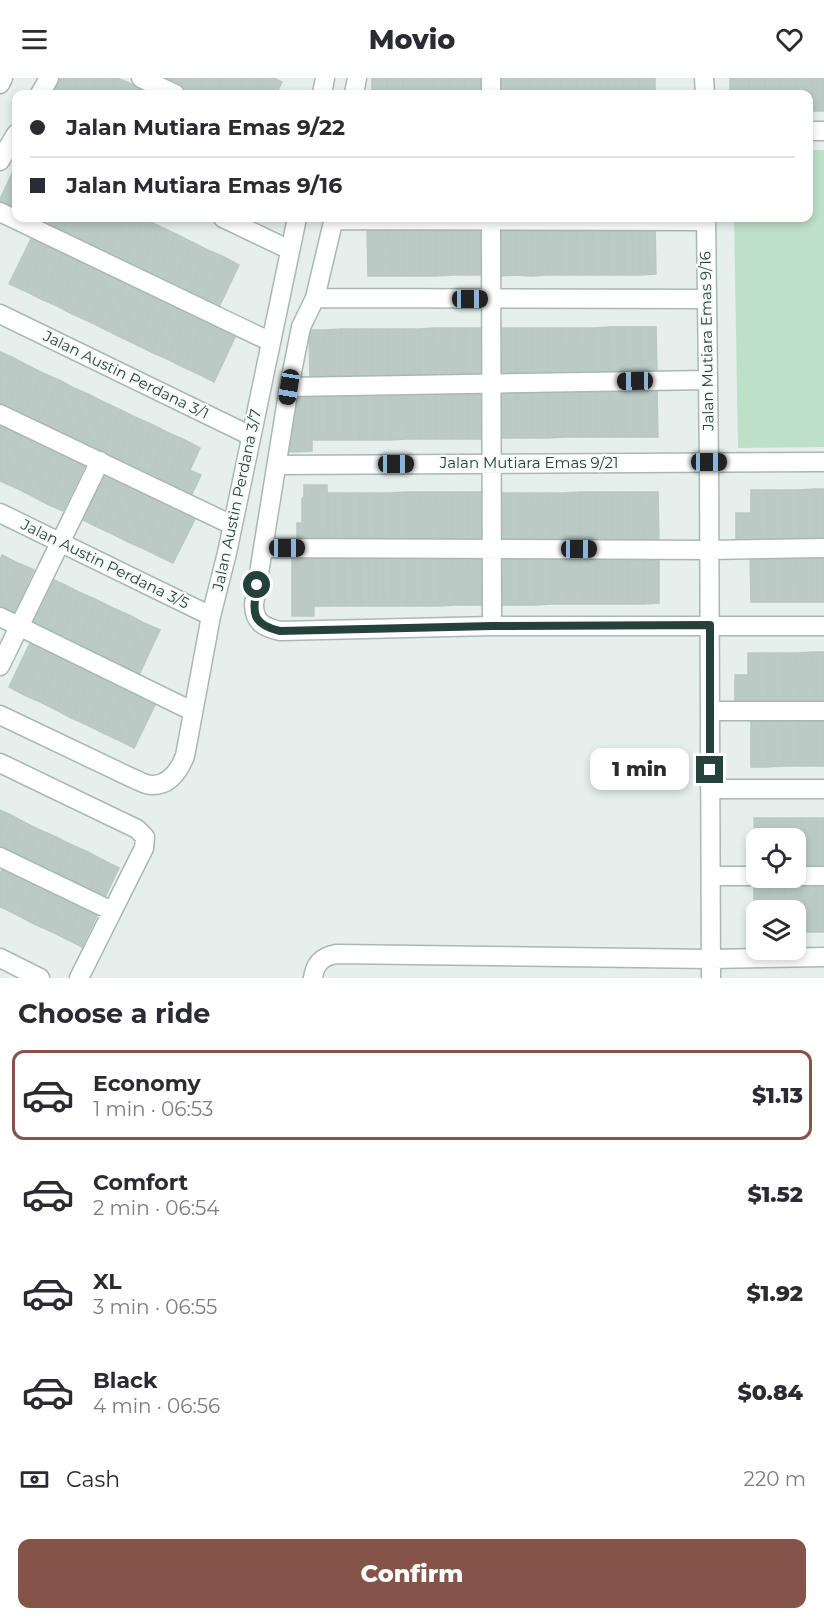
<!DOCTYPE html>
<html lang="en">
<head>
<meta charset="utf-8">
<style>
  :root { --surface:#fff; --page:#f7f7f7; --text:#2b2b33; --muted:#7c7c81; --line:#e1e1e2; --accent:#855347 }
  body { margin:0; font-family:Montserrat,sans-serif; background:var(--page); color:var(--text); height:100vh; display:flex; flex-direction:column; font-size:22px; white-space:nowrap }
  * { box-sizing:border-box; margin:0 }
  p { font-size:20px; color:var(--muted) }
  .icon { flex:none; width:33px; height:33px; fill:none; stroke:currentColor; stroke-width:2; stroke-linecap:round; stroke-linejoin:round }
  .map { position:relative; height:900px; overflow:hidden }
  .side { display:flex; flex-direction:column; background:var(--surface); flex:1 }
  .side>* { flex:none }
  .top-card { position:absolute; left:12px; top:12px; width:801px; height:132px; border-radius:12px; box-shadow:0 3px 9px #0003; display:grid; align-content:center; height:132px; padding:0 18px; background:var(--surface) }
  .tools { position:absolute; left:746px; top:750px; display:grid; gap:12px }
  .tools a { display:grid; place-items:center; width:60px; height:60px; border-radius:12px; background:var(--surface); box-shadow:0 3px 9px #0003; font-size:30px }
  .end { position:absolute; width:27px; height:27px; margin:-14px; border:8px solid #24423a; background:#fff; box-shadow:0 0 0 3px #fff }
  .from { border-radius:50% }
  .bubble { position:absolute; height:42px; border-radius:12px; background:var(--surface); box-shadow:0 3px 9px #0003; font-size:20px; font-weight:800; line-height:42px; text-align:center }
  .car { position:absolute; width:18px; height:36px; margin:-18px -9px; border-radius:8px; box-shadow:0 0 4px 2px #0007; background:linear-gradient(#222 24%,#8ab4d8 0 40%,#222 0 76%,#8ab4d8 0 86%,#222 0) }
  .top-card b { display:flex; align-items:center; gap:21px; height:57px; font-size:22px }
  .top-card b+b { border-top:2px solid var(--line) }
  .top-card i { width:15px; height:15px; background:var(--text) }
  ul { padding:0; list-style:none }
  li { display:flex; align-items:center; gap:18px; height:90px; margin:0 12px 9px; padding:0 6px; border:3px solid transparent; border-radius:12px }
  li div { flex:1 }
  li b { display:block; font-size:22px }
  li em { font-style:normal; font-weight:800 }
  li.selected { border-color:var(--accent) }
  li>.icon { width:54px; height:54px; stroke-width:1.5 }
  h2 { padding:0 18px; font-size:27px; line-height:72px }
  .pay { display:flex; align-items:center; gap:15px; height:66px; padding:0 18px; font-size:22px }
  .pay p { margin-inline-start:auto }
  .button { display:flex; gap:12px; margin-top:auto; padding:12px 18px }
  .button a { flex:1; height:69px; border-radius:12px; background:var(--accent); color:#fff; font-size:24px; font-weight:800; line-height:69px; text-align:center }
  header { display:flex; justify-content:space-between; align-items:center; height:78px; padding:0 18px; background:var(--surface); font-size:27px; font-weight:800 }
  .map>svg:first-child { display:block }
  .green { fill:#bfe0c8 }
  .building { fill:#bbcac4; stroke:#b8c9c2; stroke-width:1.5 }
  .lines { fill:none; stroke-linecap:round; stroke-linejoin:round }
  .minor-casing { stroke:#a8b8b2; stroke-width:21 }
  .minor { stroke:#fff; stroke-width:18 }
  .route { stroke:#24423a; stroke-width:8 }
  .labels { text-anchor:middle; stroke-width:4.5; stroke-linejoin:round; paint-order:stroke }
  .street-label { font-size:15px; fill:#24423a; stroke:#f7fbf9 }
</style>
</head>
<body>
<header><svg class="icon" aria-label="menu" viewBox="0 0 24 24"><path d="M4 6h16M4 12h16M4 18h16"/></svg>Movio<svg class="icon" aria-label="heart" viewBox="0 0 24 24"><path d="M12 20l-8-8c-3-5 5-10 8-4 3-6 11-1 8 4z"/></svg></header>
<div class="map">
<svg width="824" height="900" viewBox="0 0 824 900">
  <rect width="100%" height="100%" fill="#e6efeb"/>
  <!-- green -->
  <path class="green" d="M809,72H824V369L738,370L734,140H808Z"/>
  <!-- building -->
  <path class="building" d="M59,0H78L71,16H51Z
    M78,0H98L90,16H71Z
    M98,0H117L109,16H90Z
    M117,0L134,7L129,16H109Z
    M165,0H185L179,11L163,4Z
    M185,0H205L197,16H190L179,11Z
    M205,0H224L216,16H197Z
    M224,0H244L236,16H216Z
    M244,0H264L256,16H236Z
    M264,0H274L282,4L276,16H256Z
    M372,0H387V16H372Z
    M387,0H403V16H387Z
    M403,0H418L419,16H403Z
    M418,0H434V16H419Z
    M434,0H450V16H434Z
    M450,0H465V16H450Z
    M465,0H483V16H465Z
    M496,0H514L515,16H496Z
    M514,0H530V16H515Z
    M530,0H546V16H530Z
    M546,0H561V16H546Z
    M561,0H577V16H561Z
    M577,0H592V16H577Z
    M592,0H608V16H592Z
    M608,0H623L624,16H608Z
    M623,0H639V16H624Z
    M639,0H655V16H639Z
    M730,0H749V16H730Z
    M749,0H765V16H749Z
    M765,0H780L781,16H765Z
    M780,0H796V16H781Z
    M796,0H812V33H808V16H796Z
    M812,0H824V33H812Z
    M134,7L149,15V16H129Z
    M16,87V127L12,135L0,129V121Z
    M30,140H49L44,150Z
    M49,140H68L60,158L44,150Z
    M68,140H88L75,166L60,158Z
    M88,140H107L91,173L75,166Z
    M107,140H126L107,181L91,173Z
    M126,140H141L145,141L123,188L107,181Z
    M145,141L161,149L138,196L123,188Z
    M640,146V197H625L624,147Z
    M640,146H655L656,196L640,197Z
    M420,147H436V198H421Z
    M420,147L421,198H405V148Z
    M436,147H451L452,197L436,198Z
    M451,147H467L468,197H452Z
    M467,147H485L486,197H468Z
    M515,147L516,197L498,198L497,148Z
    M515,147H531V198L516,197Z
    M531,147H546L547,197L531,198Z
    M546,147H562V197H547Z
    M562,147H577L578,197H562Z
    M577,147H593L594,197H578Z
    M593,147H609V197H594Z
    M609,147H624L625,197H609Z
    M367,148H389L390,198H368Z
    M389,148H405V198H390Z
    M161,149L176,156L154,203L138,196Z
    M176,156L192,164L170,211L154,203Z
    M32,159L48,166L25,213L9,206Z
    M192,164L208,172L185,218L170,211Z
    M48,166L63,174L41,221L25,213Z
    M208,172L224,179L201,226L185,218Z
    M63,174L79,182L57,228L41,221Z
    M224,179L239,187L217,233L201,226Z
    M79,182L95,189L72,236L57,228Z
    M95,189L110,197L88,243L72,236Z
    M110,197L126,204L104,251L88,243Z
    M126,204L142,212L120,259L104,251Z
    M142,212L158,219L135,266L120,259Z
    M158,219L174,227L151,274L135,266Z
    M174,227L189,234L167,281L151,274Z
    M189,234L205,242L183,289L167,281Z
    M205,242L221,250L198,296L183,289Z
    M609,249L610,300H594V250Z
    M609,249H625L626,300H610Z
    M625,249H641V299L626,300Z
    M641,249H656L657,299H641Z
    M221,250L236,257L214,304L198,296Z
    M434,250L435,301H419V251Z
    M434,250H450L451,301H435Z
    M450,250H466V301H451Z
    M466,250H483L484,300L466,301Z
    M497,250H516V301H498Z
    M516,250H531L532,300L516,301Z
    M531,250H547L548,300H532Z
    M547,250H562L563,300H548Z
    M562,250H578L579,300H563Z
    M578,250H594V300H579Z
    M341,251V302H326L325,252Z
    M341,251H356L357,302H341Z
    M356,251H372L373,301L357,302Z
    M372,251H387L388,301H373Z
    M387,251H403L404,301H388Z
    M403,251H419V301H404Z
    M309,252H325L326,302H310Z
    M0,274L12,279L0,303Z
    M12,279L27,287L5,334L0,331V303Z
    M27,287L43,295L20,341L5,334Z
    M43,295L59,302L36,349L20,341Z
    M59,302L74,310L52,356L36,349Z
    M563,309H579L580,359H564Z
    M563,309L564,359L549,360L548,310Z
    M579,309H595V359H580Z
    M595,309H610L611,359H595Z
    M610,309H626V359H611Z
    M626,309H641L642,359H626Z
    M641,309H657L658,359H642Z
    M74,310L90,317L68,364L52,356Z
    M498,310H517V360H499Z
    M517,310H532L533,360H517Z
    M532,310H548L549,360H533Z
    M374,311V362H359L358,312Z
    M374,311H390V362H374Z
    M390,311H405L406,361L390,362Z
    M405,311H421V361H406Z
    M421,311H436L437,361H421Z
    M436,311H452L453,361H437Z
    M452,311H468V361H453Z
    M468,311H485L486,361H468Z
    M293,312H312V373L288,374V351H293Z
    M312,312H327L328,362H312Z
    M327,312H343L344,362H328Z
    M343,312H358L359,362H344Z
    M90,317L106,325L83,372L68,364Z
    M106,325L121,332L99,379L83,372Z
    M121,332L137,340L115,387L99,379Z
    M137,340L153,347L131,394L115,387Z
    M0,345L7,349L0,363Z
    M153,347L169,355L146,402L131,394Z
    M7,349L23,356L0,403V363Z
    M169,355L185,362L162,409L146,402Z
    M23,356L38,364L16,410L0,403Z
    M185,362L200,370L190,392L201,397L189,422L162,409Z
    M38,364L54,371L32,418L16,410Z
    M54,371L70,379L47,426L32,418Z
    M70,379L86,386L63,433L47,426Z
    M101,394L117,401L95,448L79,440Z
    M117,401L132,409L110,455L95,448Z
    M304,407H327L328,465L297,466V445H302V420H304Z
    M132,409L148,416L126,463L110,455Z
    M814,411H824V461H814Z
    M814,411V461L799,462L798,412Z
    M751,412H767L768,462H736V435H751Z
    M767,412H782L783,462H768Z
    M782,412H798L799,462H783Z
    M406,414V465H390V415Z
    M406,414H421L422,464L406,465Z
    M421,414H437L438,465L422,464Z
    M437,414H452L453,464L438,465Z
    M452,414H468V464H453Z
    M468,414H486V464H468Z
    M580,414V465H565L564,415Z
    M580,414H596V464L580,465Z
    M596,414H611L612,464H596Z
    M611,414H627V464H612Z
    M627,414H642L643,464H627Z
    M642,414H658L659,464H643Z
    M328,415H343L344,465H328Z
    M343,415H359V465H344Z
    M359,415H374L375,465H359Z
    M374,415H390V465H375Z
    M499,415H518V465H500Z
    M518,415H533L534,465H518Z
    M533,415H549L550,465H534Z
    M549,415H564L565,465H550Z
    M148,416L164,424L142,470L126,463Z
    M164,424L180,431L158,478L142,470Z
    M180,431L196,439L173,485L158,478Z
    M750,474H766L767,524H751Z
    M766,474H782V524H767Z
    M782,474H797L798,524H782Z
    M797,474H813V524H798Z
    M813,474H824V524H813Z
    M628,475H643L644,526H628Z
    M628,475V526H613L612,476Z
    M643,475H659V525L644,526Z
    M534,476H550V526L535,527Z
    M534,476L535,527H519V477Z
    M550,476H565L566,526H550Z
    M565,476H581L582,526H566Z
    M581,476H596L597,526H582Z
    M596,476H612L613,526H597Z
    M2,477L18,485L0,523V482Z
    M453,477H469L470,527H454Z
    M453,477L454,527L439,528L438,478Z
    M469,477H487L488,527H470Z
    M500,477H519V527H501Z
    M313,478L314,538H292V479Z
    M313,478H329V528H314Z
    M329,478H344L345,528H329Z
    M344,478H360L361,528H345Z
    M360,478H376V528H361Z
    M376,478H391L392,528H376Z
    M391,478H407V528H392Z
    M407,478H422L423,528H407Z
    M422,478H438L439,528H423Z
    M18,485L34,492L12,539L0,533V523Z
    M50,500L65,507L43,554L28,546Z
    M65,507L81,515L59,562L43,554Z
    M81,515L97,522L75,569L59,562Z
    M97,522L113,530L91,577L75,569Z
    M113,530L129,537L106,584L91,577Z
    M129,537L144,545L122,592L106,584Z
    M144,545L160,552L138,599L122,592Z
    M31,563L47,570L24,617L9,609Z
    M47,570L62,578L40,624L24,617Z
    M813,574H824V625H814Z
    M813,574L814,625H798L797,575Z
    M748,575H766L767,625H735V597H748Z
    M766,575H782L783,625H767Z
    M782,575H797L798,625H783Z
    M62,578L78,586L56,632L40,624Z
    M78,586L94,593L71,640L56,632Z
    M94,593L109,600L87,647L71,640Z
    M109,600L125,608L103,655L87,647Z
    M125,608L141,616L118,662L103,655Z
    M141,616L157,623L134,670L118,662Z
    M766,638L767,689H751V639Z
    M766,638H782L783,688L767,689Z
    M782,638H798V688H783Z
    M798,638H813L814,688H798Z
    M813,638H824V688H814Z
    M0,732L9,736L0,754Z
    M9,736L24,744L8,778L0,773V754Z
    M754,740H770V760H756V790Z
    M770,740H786V760H770Z
    M786,740H801L802,790H795V760H786Z
    M801,740H816L817,790H802Z
    M816,740H824V790H817Z
    M24,744L40,752L24,785L8,778Z
    M40,752L56,759L40,793L24,785Z
    M56,759L72,767L56,800L40,793Z
    M72,767L88,774L72,808L56,800Z
    M88,774L103,782L87,816L72,808Z
    M103,782L119,790L103,823L87,816Z
    M3,789L19,797L3,830L0,829V796Z
    M19,797L35,804L19,838L3,830Z
    M35,804L51,812L34,846L19,838Z
    M754,804H770V832H756V854H754Z
    M770,804H785V832H770Z
    M785,804H801V854H795V832H785Z
    M801,804H816L817,854H801Z
    M816,804H824V854H817Z
    M51,812L67,820L50,853L34,846Z
    M67,820L82,827L66,861L50,853Z
    M82,827L98,835L82,869L66,861Z"/>
  <g class="lines">
    <!-- minor casing -->
    <g class="minor-casing">
      <path id="minor" d="M141,0L175,16
        M491,0V16
        M704,0L705,16
        M0,6L3,0
        M40,16L49,0
        M322,16L325,0
        M354,16L357,0
        M808,53H824
        M0,83L16,56
        M0,134L271,264
        M223,140L290,172
        M334,140L315,220L301,249L289,309L254,526C254,544 263,549 280,553L492,548H824
        M491,140L492,548
        M706,140L709,384L711,900
        M334,142L706,143
        M315,220L706,221
        M0,236L251,358
        M289,309L707,302
        M0,336L232,447
        M277,387L824,384
        M0,435L211,538
        M264,470L708,472L824,470
        M0,539L192,633
        M0,588L100,383
        M710,633H824
        M0,637L132,700C138,702 145,707 151,707C169,708 179,693 185,678L211,538L227,475L297,140
        M0,685L137,751L145,759L144,770L79,900
        M710,711H824
        M0,779L112,833
        M711,798H756
        M795,798H824
        M0,880L40,900
        M313,900C315,886 321,879 336,876L711,881L824,879"/>
    </g>
    <!-- minor -->
    <use href="#minor" class="minor"/>
  </g>
  <g class="lines">
    <!-- route -->
    <path class="route" d="M257,507C253,534 250,546 280,553L492,548L710,547V692"/>
  </g>
  <g class="labels">
    <!-- street labels -->
    <g class="street-label">
      <text transform="translate(707 263) rotate(-91)" y="5">Jalan Mutiara Emas 9/16</text>
      <text transform="translate(126 297) rotate(26)" y="5">Jalan Austin Perdana 3/1</text>
      <text x="529" y="390">Jalan Mutiara Emas 9/21</text>
      <text transform="translate(237 422) rotate(-78)" y="5">Jalan Austin Perdana 3/7</text>
      <text transform="translate(105 486) rotate(26)" y="5">Jalan Austin Perdana 3/5</text>
    </g>
  </g>
</svg>
<div class="tools">
<a><svg class="icon" aria-label="locate" viewBox="0 0 24 24"><circle cx="12" cy="12" r="6"/><path d="M12 2v4M12 18v4M2 12h4M18 12h4"/></svg></a>
<a><svg class="icon" aria-label="layers" viewBox="0 0 24 24"><path d="M12 4l9 5-9 5-9-5zM3 14l9 5 9-5"/></svg></a>
</div>
<i class="end from" style="left:257px;top:507px"></i>
<i class="end" style="left:710px;top:692px"></i>
<div class="bubble" style="left:590px;top:670px;width:99px">1 min</div>
<i class="car" style="left:470px;top:221px;rotate:90deg"></i>
<i class="car" style="left:635px;top:303px;rotate:269deg"></i>
<i class="car" style="left:289px;top:309px;rotate:189deg"></i>
<i class="car" style="left:709px;top:384px;rotate:90deg"></i>
<i class="car" style="left:396px;top:386px;rotate:90deg"></i>
<i class="car" style="left:287px;top:470px;rotate:90deg"></i>
<i class="car" style="left:579px;top:471px;rotate:90deg"></i>
<div class="top-card">
<b><i class="from"></i>Jalan Mutiara Emas 9/22</b>
<b><i></i>Jalan Mutiara Emas 9/16</b>
</div>
</div>
<section class="side">
<h2>Choose a ride</h2>
<ul>
<li class="selected"><svg class="icon" aria-label="car" viewBox="0 0 24 24"><path d="M5 17H2v-5l4-1 3-4h7l3 4 3 1v5h-3M9 17h6M6 11h13"/><circle cx="7" cy="17" r="2"/><circle cx="17" cy="17" r="2"/></svg><div><b>Economy</b><p>1 min · 06:53</p></div><em>$1.13</em></li>
<li><svg class="icon" aria-label="car" viewBox="0 0 24 24"><path d="M5 17H2v-5l4-1 3-4h7l3 4 3 1v5h-3M9 17h6M6 11h13"/><circle cx="7" cy="17" r="2"/><circle cx="17" cy="17" r="2"/></svg><div><b>Comfort</b><p>2 min · 06:54</p></div><em>$1.52</em></li>
<li><svg class="icon" aria-label="car" viewBox="0 0 24 24"><path d="M5 17H2v-5l4-1 3-4h7l3 4 3 1v5h-3M9 17h6M6 11h13"/><circle cx="7" cy="17" r="2"/><circle cx="17" cy="17" r="2"/></svg><div><b>XL</b><p>3 min · 06:55</p></div><em>$1.92</em></li>
<li><svg class="icon" aria-label="car" viewBox="0 0 24 24"><path d="M5 17H2v-5l4-1 3-4h7l3 4 3 1v5h-3M9 17h6M6 11h13"/><circle cx="7" cy="17" r="2"/><circle cx="17" cy="17" r="2"/></svg><div><b>Black</b><p>4 min · 06:56</p></div><em>$0.84</em></li>
</ul>
<div class="pay"><svg class="icon" aria-label="cash" viewBox="0 0 24 24"><path d="M3 7h18v10H3z"/><circle cx="12" cy="12" r="2"/></svg>Cash<p>220 m</p></div>
<div class="button"><a>Confirm</a></div>
</section>
</body>
</html>
